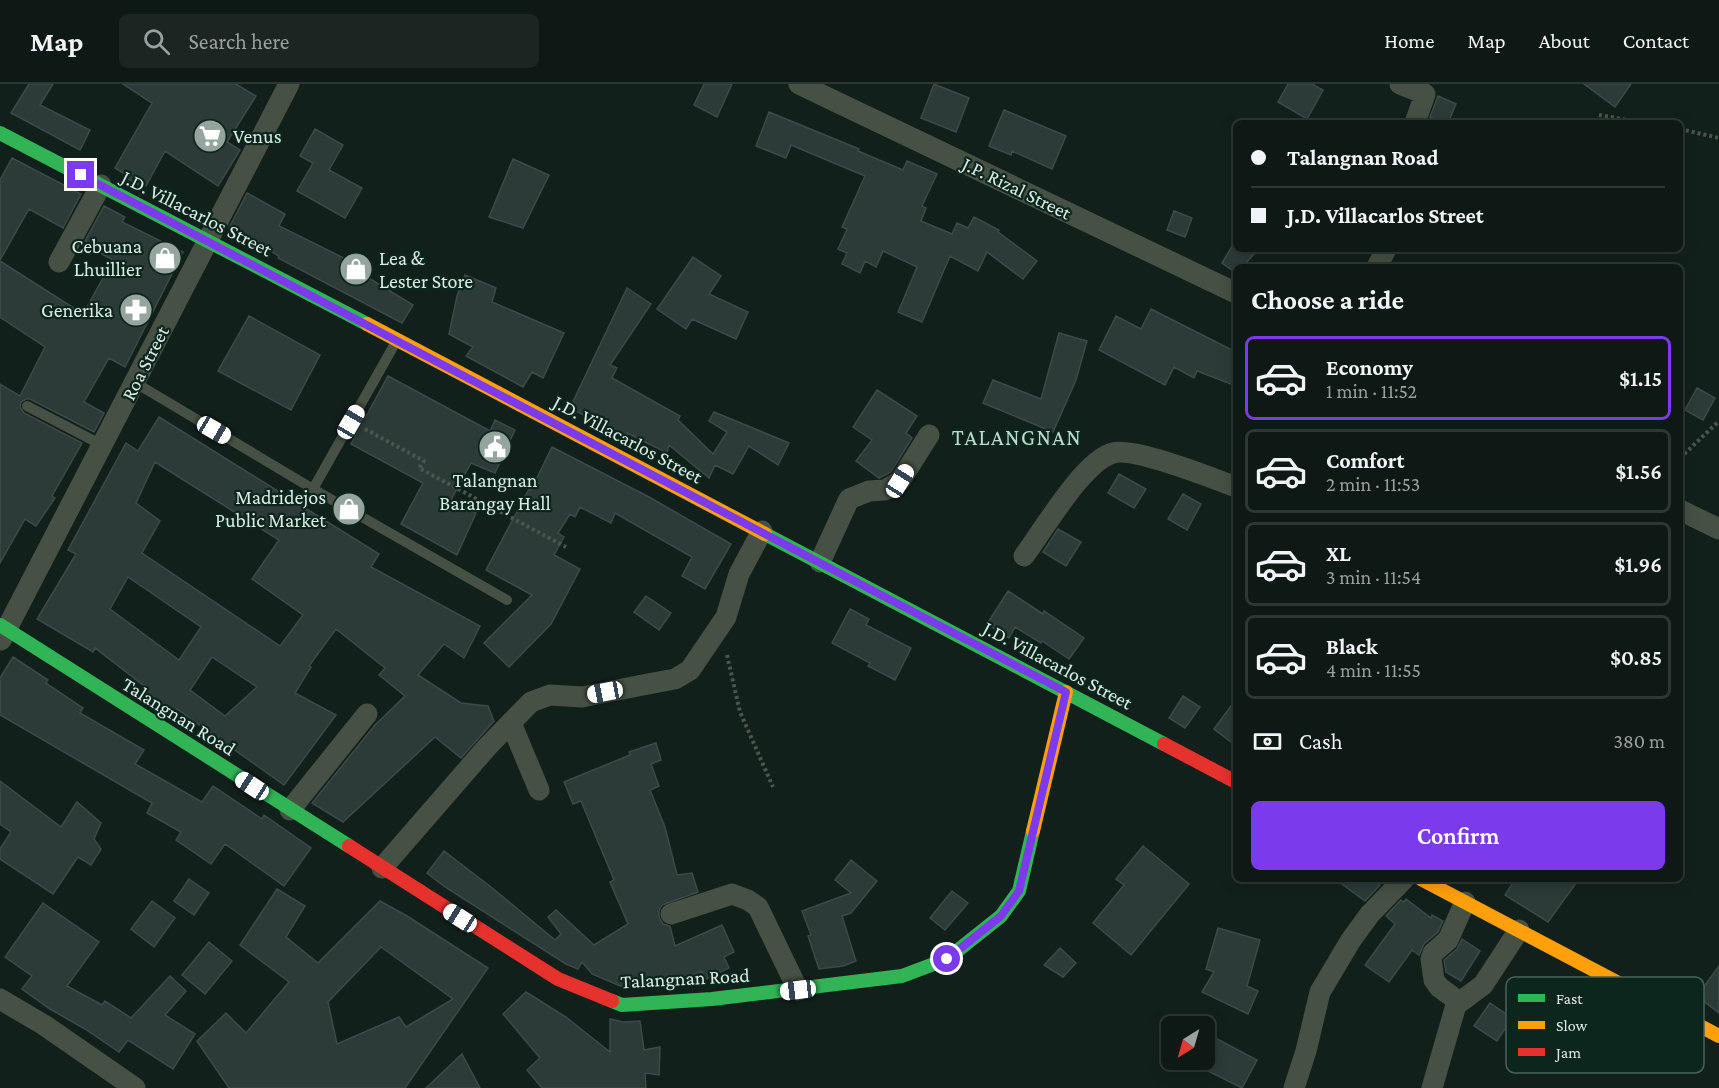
<!DOCTYPE html>
<html lang="en">
<head>
<meta charset="utf-8">
<style>
  :root { --surface:#0e1814; --page:#1c2522; --text:#f1f3f6; --muted:#9ba0a0; --line:#2e3734; --accent:#7c3aed }
  body { margin:0; font-family:"Crimson Pro",serif; background:var(--page); color:var(--text); height:100vh; display:flex; flex-direction:column; font-size:22px; white-space:nowrap }
  * { box-sizing:border-box; margin:0 }
  p { font-size:20px; color:var(--muted) }
  .icon { flex:none; width:33px; height:33px; fill:none; stroke:currentColor; stroke-width:2; stroke-linecap:round; stroke-linejoin:round }
  .map { position:relative; flex:1; overflow:hidden }
  .sheet { position:absolute; left:1233px; top:180px; width:450px; height:618px; display:flex; flex-direction:column; background:var(--surface); border-radius:9px; box-shadow:0 3px 15px #0003,0 0 0 2px var(--line) }
  .sheet>* { flex:none }
  .banner { position:absolute; left:1233px; top:36px; width:450px; height:132px; border-radius:9px; box-shadow:0 3px 15px #0003,0 0 0 2px var(--line); display:grid; align-content:center; height:132px; padding:0 18px; background:var(--surface) }
  .needle { width:39px; rotate:217deg }
  .tools { position:absolute; left:1161px; top:932px; display:grid; gap:12px }
  .tools a { display:grid; place-items:center; width:54px; height:54px; border-radius:9px; background:var(--surface); box-shadow:0 3px 15px #0003,0 0 0 2px var(--line); font-size:30px }
  .end { position:absolute; width:27px; height:27px; margin:-14px; border:8px solid #7c3aed; background:#fff; box-shadow:0 0 0 3px #fff }
  .from { border-radius:50% }
  .car { position:absolute; width:18px; height:36px; margin:-18px -9px; border-radius:8px; box-shadow:0 0 4px 2px #0007; background:linear-gradient(#fff 24%,#345 0 40%,#fff 0 76%,#345 0 86%,#fff 0) }
  .banner b { display:flex; align-items:center; gap:21px; height:57px; font-size:22px }
  .banner b+b { border-top:2px solid var(--line) }
  .banner i { width:15px; height:15px; background:var(--text) }
  ul { padding:0; list-style:none }
  li { display:flex; align-items:center; gap:18px; height:84px; margin:0 12px 9px; padding:0 6px; border:3px solid var(--line); border-radius:9px }
  li div { flex:1 }
  li b { display:block; font-size:22px }
  li em { font-style:normal; font-weight:600 }
  li.current { border-color:var(--accent) }
  li>.icon { width:54px; height:54px; stroke-width:1.5 }
  h2 { padding:0 18px; font-size:27px; line-height:72px }
  .pay { display:flex; align-items:center; gap:15px; height:66px; padding:0 18px; font-size:22px }
  .pay p { margin-inline-start:auto }
  .action { display:flex; gap:12px; margin-top:auto; padding:12px 18px }
  .action a { flex:1; height:69px; border-radius:9px; background:var(--accent); color:#fff; font-size:24px; font-weight:600; line-height:69px; text-align:center }
  header { display:flex; align-items:center; gap:36px; box-sizing:border-box; height:84px; padding:0 30px; background:var(--surface); border-bottom:2px solid var(--line) }
  header strong { font-size:28px }
  nav { display:flex; gap:33px; margin-inline-start:auto; font-size:21px }
  .search { width:420px; height:54px; background:var(--page); display:flex; align-items:center; gap:15px; box-sizing:border-box; padding:0 21px; border-radius:9px; color:var(--muted); font-size:22px }
  .map>svg:first-child { display:block }
  .building { fill:#2c3b38; stroke:#3d4a48; stroke-width:1.5; fill-rule:evenodd }
  .lines { fill:none; stroke-linecap:round; stroke-linejoin:round }
  .path { stroke:#4c554c; stroke-width:4; stroke-dasharray:3 3; stroke-linecap:butt }
  .lane { stroke:#475044; stroke-width:10 }
  .street { stroke:#475044; stroke-width:21 }
  .fast { stroke:#30b455; stroke-width:14 }
  .slow { stroke:#ff9f0a; stroke-width:14 }
  .jam { stroke:#e5322d; stroke-width:14 }
  .route { stroke:#7c3aed; stroke-width:8 }
  .labels { text-anchor:middle; stroke-width:4.5; stroke-linejoin:round; paint-order:stroke }
  .poi-label { font-size:20px; fill:#dcece5; stroke:#0c261d; text-anchor:end }
  .street-label { font-size:20px; fill:#dcece5; stroke:#0c261d }
  .quarter-label { font-size:22px; letter-spacing:1.5px; fill:#bcdbce; stroke:#0c261d }
  .key { fill:#0c261d; stroke:#4a6159; stroke-width:1.5 }
  .key-label { font-size:16px; fill:#dcece5 }
</style>
</head>
<body>
<header>
<strong>Map</strong>
<div class="search"><svg class="icon" aria-label="search" viewBox="0 0 24 24"><circle cx="10" cy="10" r="6"/><path d="M15 15l6 6"/></svg>Search here</div>
<nav><a>Home</a><a>Map</a><a>About</a><a>Contact</a></nav>
</header>
<div class="map">
<svg width="1719" height="1004" viewBox="0 0 1719 1004">
  <rect width="100%" height="100%" fill="#12201b"/>
  <!-- building -->
  <path class="building" d="M29,0H53L40,21L90,46L80,66L11,29Z
    M123,0H236L256,12L227,58L240,66L218,102L165,67L146,102L143,100L141,102L124,93L125,90L115,84L152,19Z
    M704,0H732L717,33L694,21Z
    M934,0L969,14L956,48L921,34Z
    M1288,0H1312L1323,6L1307,35L1278,18Z
    M1584,0H1631L1615,23Z
    M1438,12L1456,20L1448,39L1430,33Z
    M1004,26L1066,52L1052,85L1012,67L1011,71L989,62Z
    M769,28L859,65L858,67L903,86L907,77L937,90L922,122L926,124L921,137L952,150L957,139L968,144L974,133L999,146L998,148L1037,177L1023,195L987,168L978,187L950,172L922,238L898,228L917,183L883,167L876,183L865,177L860,189L842,180L847,169L838,165L847,145L842,143L865,92L791,61L786,74L756,62Z
    M315,45L343,61L329,86L362,104L345,134L297,107L313,79L300,72Z
    M12,74L81,110L63,144L29,125L0,176V96Z
    M513,75L549,91L523,144L489,133Z
    M247,109L285,130L279,142L370,187L367,193L413,221L402,239L278,174L279,172L229,144Z
    M104,122L125,133L122,138L183,168L125,283L109,274L84,318L104,329L94,348L30,315H26L21,318L20,323L24,329L82,359L52,412L55,414L36,442L25,435L0,479V300L20,312L45,263L0,233V177L83,230L113,176L87,162L89,159L85,157Z
    M1174,127L1192,134L1185,153L1167,146Z
    M1234,159L1236,165H1247L1255,169L1242,183H1236V189L1222,179Z
    M693,173L721,192L709,210L748,228L736,255L692,235L686,245L657,225Z
    M465,191L496,204L492,218L564,249L543,294L532,288L523,303L466,272L473,263L449,250L457,212Z
    M627,204L651,220L610,281L617,284L612,294L680,332L678,336L713,370L727,348L709,337L714,328L789,359L778,381L749,362L733,390L715,381L709,394L669,361L667,369L627,349L625,353L570,324Z
    M1151,225L1236,268V302L1197,287L1194,294L1174,283L1165,301L1099,266L1116,232L1141,245Z
    M249,232L320,271L291,326L218,287Z
    M1059,249L1087,257L1076,296L1053,348L983,319L993,296L1041,315Z
    M388,292L490,347L495,336L515,346L495,389L471,379L451,416L476,429L457,471L401,440L423,399L351,360Z
    M1697,304L1715,314L1703,336L1685,326Z
    M877,306L917,332L906,349L912,354L891,388L879,394L856,377L872,356L853,343Z
    M159,333L379,470L371,483L480,542L464,574L444,560L418,591L461,619L488,622L494,637L461,674L435,653L343,738L312,719L375,641L405,612L379,591L385,584L336,545L309,582L311,583L295,609L336,631L284,701L177,625L174,629L146,610L148,605L95,564L93,568L37,535L76,470L68,466L126,359L138,367ZM155,378L279,456L252,495L303,531L280,562L142,469L160,437L136,419ZM128,493L201,543L179,576L110,525ZM212,573L257,603L225,632L190,606Z
    M552,363L649,413L731,460L705,505L682,492L692,473L615,429L611,439L580,423L575,433L570,430L558,449L564,453L554,471L580,485L551,540L509,583L484,559L532,511L486,486L529,405L531,406Z
    M1119,390L1146,405L1134,424L1108,409Z
    M1183,410L1201,420L1187,446L1168,435Z
    M1058,445L1081,458L1066,482L1043,468Z
    M1008,507L1043,530L1044,527L1084,554L1069,575L1042,557L1041,559L1015,543L1009,554L987,540Z
    M646,512L671,529L659,546L634,528Z
    M850,525L869,535L866,541L911,564L895,596L868,582L870,579L832,559Z
    M13,573L48,596L46,599L83,624L80,629L144,666L135,680L202,718L213,702L262,735L264,731L311,764L284,802L225,760L211,780L176,756L181,748L147,729L152,719L0,631V594Z
    M1183,612L1200,623L1185,644L1169,634Z
    M1236,615V662L1214,645Z
    M656,659L661,676L651,680L659,702L650,706L665,743L677,791L692,789L698,808L662,821L659,827V833L663,840L670,842L675,862L722,841L734,868L724,873L729,884L706,895L702,887L673,900L670,901L666,893L651,902L625,904L592,890L582,878L578,885L566,880L445,803L427,789L444,767L491,803L555,856L561,850L548,833L556,826L594,861L628,840L610,798L614,796L581,717L573,720L564,698L630,671L629,668Z
    M0,697L61,743L77,718L101,739L94,755L101,765L91,781L78,773L53,810L0,775V765L11,748L0,740Z
    M1143,762L1189,800L1131,871L1093,839L1124,801L1116,795Z
    M851,776L877,797L851,829L842,832L856,877L843,882L819,885L808,852L811,851L802,827L851,809L835,796Z
    M189,795L209,809L194,831L174,817Z
    M1335,795H1372L1380,801L1365,817Z
    M1515,795H1579L1548,838L1505,811Z
    M277,805L305,822L286,853L318,879L380,817L407,832L488,884L405,1004H229L197,957L226,929L246,949L289,898L240,861ZM381,863L453,915L406,943L399,933L337,960L328,918Z
    M952,807L968,819L945,846L930,834Z
    M1406,815L1431,834L1432,831L1443,837L1438,848L1424,860L1419,871L1412,866L1389,898L1365,881L1395,840L1386,832L1401,816L1404,818Z
    M152,817L175,834L154,863L131,845Z
    M43,819L99,858L67,902L102,921L105,917L131,934L170,892L186,907L165,931L195,950L173,985L128,956L119,968L85,945L50,925L22,905L32,892L5,873Z
    M1218,844L1260,856L1247,902L1258,907L1248,930L1202,908L1214,888L1206,885Z
    M1462,855L1480,867L1461,897L1446,888L1444,876L1457,865Z
    M209,858L232,877L205,910L182,891Z
    M1060,864L1076,879L1063,893L1044,881Z
    M1719,882V929L1697,912Z
    M526,908L566,933L610,968V935L623,938L640,937L644,966L660,963L659,991L645,989L646,1004H542L527,986L540,974L503,930Z
    M1490,919L1512,934L1497,957L1474,942Z
    M1204,948L1257,976L1242,1004L1204,985V980L1197,975H1204Z
    M462,970L480,1004H426Z"/>
  <g class="lines">
    <!-- path -->
    <path class="path" d="M1599,31L1645,39
      M1680,45L1719,54
      M365,345L424,377L419,384L566,463
      M1680,374L1719,337
      M727,571L740,628L773,703"/>
    <!-- lane -->
    <path class="lane" d="M134,298L313,405L507,516
      M27,322L102,361
      M313,405L397,256"/>
    <!-- street -->
    <path class="street" d="M799,0L1236,209
      M1400,0L1425,10L1415,39
      M59,178L101,101
      M1377,183L1386,165
      M1680,426L1719,445
      M1024,472C1043,447 1083,377 1113,369C1134,363 1212,394 1236,403
      M820,478L849,415L869,407L885,406L900,397L929,351
      M1,556L289,0
      M511,639L539,706
      M290,726L367,630
      M382,784L488,662L531,618L550,611L582,613L653,599L675,595L690,586L726,533L739,490L762,447
      M671,830L732,810L748,816L758,823L798,906
      M0,915L44,941L135,1004
      M1456,921L1483,901L1519,846
      M1294,1004L1306,967L1320,908L1351,856L1370,830L1404,795
      M1432,1004L1456,921L1454,914L1439,903L1434,896L1431,875L1433,869L1448,856L1465,818"/>
    <!-- fast -->
    <path class="fast" d="M0,49L367,240
      M765,450L1164,660
      M0,541L349,762
      M612,917L622,921L712,915L902,892L947,875L1001,832L1019,807L1033,747"/>
    <!-- slow -->
    <path class="slow" d="M367,240L765,450
      M1033,747L1066,608
      M1421,795L1719,952"/>
    <!-- jam -->
    <path class="jam" d="M1164,660L1236,698
      M349,762L558,895L612,917"/>
  </g>
  <g class="lines">
    <!-- route -->
    <path class="route" d="M81,91L1066,608L1019,807L1001,832L947,875"/>
  </g>
  <!-- icons -->
  <defs>
    <g id="supermarket-disc" transform="scale(1.725)"><circle r="9.5" fill="#95a59e" stroke="#0c261d"/><path d="M-6-5.5h2.5l.6 2H6L4.5 2H-2.5L-4.4-4H-6ZM-1.5 3.2a1.3 1.3 0 1 0 .1 0ZM3 3.2a1.3 1.3 0 1 0 .1 0Z" fill="#fff"/></g>
    <g id="shop-disc" transform="scale(1.725)"><circle r="9.5" fill="#95a59e" stroke="#0c261d"/><path d="M-5-2.5h2.3a2.7 3.5 0 0 1 5.4 0H5L5.5 6h-11ZM-1.5-2.5h3a1.5 2.3 0 0 0-3 0Z" fill="#fff"/></g>
    <g id="pharmacy-disc" transform="scale(1.725)"><circle r="9.5" fill="#95a59e" stroke="#0c261d"/><path d="M-2-6h4v4h4v4h-4v4h-4v-4h-4v-4h4Z" fill="#fff"/></g>
    <g id="civic-disc" transform="scale(1.725)"><circle r="9.5" fill="#95a59e" stroke="#0c261d"/><path d="M-.6-6.5H3V-4.5H.6V-3L4-1V1h2V6H-6V1h2V-1L-.6-3ZM-1.2 2.5V6h2.4V2.5Z" fill="#fff"/></g>
  </defs>
  <g fill-rule="evenodd">
    <use href="#supermarket-disc" x="210" y="52"/>
    <use href="#shop-disc" x="165" y="174"/>
    <use href="#shop-disc" x="356" y="185"/>
    <use href="#pharmacy-disc" x="136" y="226"/>
    <use href="#civic-disc" x="495" y="363"/>
    <use href="#shop-disc" x="349" y="425"/>
  </g>
  <g class="labels">
    <!-- poi labels -->
    <g class="poi-label">
      <text x="233" y="59" text-anchor="start">Venus</text>
      <text x="142" y="169">Cebuana<tspan x="142" dy="23">Lhuillier</tspan></text>
      <text x="379" y="181" text-anchor="start">Lea &amp;<tspan x="379" dy="23">Lester Store</tspan></text>
      <text x="113" y="233">Generika</text>
      <text x="495" y="403" text-anchor="middle">Talangnan<tspan x="495" dy="23">Barangay Hall</tspan></text>
      <text x="326" y="420">Madridejos<tspan x="326" dy="23">Public Market</tspan></text>
    </g>
    <!-- street labels -->
    <g class="street-label">
      <text transform="translate(1017 104) rotate(26)" y="7">J.P. Rizal Street</text>
      <text transform="translate(197 129) rotate(27)" y="7">J.D. Villacarlos Street</text>
      <text transform="translate(145 279) rotate(-63)" y="7">Roa Street</text>
      <text transform="translate(628 355) rotate(28)" y="7">J.D. Villacarlos Street</text>
      <text transform="translate(1058 581) rotate(28)" y="7">J.D. Villacarlos Street</text>
      <text transform="translate(179 632) rotate(32)" y="7">Talangnan Road</text>
      <text transform="translate(685 894) rotate(-3)" y="7">Talangnan Road</text>
    </g>
    <!-- quarter labels -->
    <g class="quarter-label">
      <text x="1017" y="361">TALANGNAN</text>
    </g>
  </g>
  <!-- legend -->
  <rect x="1506" y="893" width="198" height="96" rx="9" class="key"/>
  <rect x="1518" y="910" width="27" height="8" fill="#30b455"/>
  <rect x="1518" y="937" width="27" height="8" fill="#ff9f0a"/>
  <rect x="1518" y="964" width="27" height="8" fill="#e5322d"/>
  <g class="key-label">
    <text x="1556" y="920">Fast</text>
    <text x="1556" y="947">Slow</text>
    <text x="1556" y="974">Jam</text>
  </g>
</svg>
<div class="tools">
<a><svg class="needle" viewBox="-14 -14 28 28"><path d="M0-13l5 13h-10z" fill="#e53935"/><path d="M0 13l5-13h-10z" fill="#9ba0a0"/></svg></a>
</div>
<i class="end from" style="left:947px;top:875px"></i>
<i class="end" style="left:81px;top:91px"></i>
<i class="car" style="left:351px;top:338px;rotate:30deg"></i>
<i class="car" style="left:214px;top:346px;rotate:120deg"></i>
<i class="car" style="left:900px;top:397px;rotate:32deg"></i>
<i class="car" style="left:605px;top:608px;rotate:259deg"></i>
<i class="car" style="left:252px;top:702px;rotate:303deg"></i>
<i class="car" style="left:460px;top:834px;rotate:302deg"></i>
<i class="car" style="left:798px;top:906px;rotate:263deg"></i>
<div class="banner">
<b><i class="from"></i>Talangnan Road</b>
<b><i></i>J.D. Villacarlos Street</b>
</div>
<section class="sheet">
<h2>Choose a ride</h2>
<ul>
<li class="current"><svg class="icon" aria-label="car" viewBox="0 0 24 24"><path d="M5 17H2v-5l4-1 3-4h7l3 4 3 1v5h-3M9 17h6M6 11h13"/><circle cx="7" cy="17" r="2"/><circle cx="17" cy="17" r="2"/></svg><div><b>Economy</b><p>1 min · 11:52</p></div><em>$1.15</em></li>
<li><svg class="icon" aria-label="car" viewBox="0 0 24 24"><path d="M5 17H2v-5l4-1 3-4h7l3 4 3 1v5h-3M9 17h6M6 11h13"/><circle cx="7" cy="17" r="2"/><circle cx="17" cy="17" r="2"/></svg><div><b>Comfort</b><p>2 min · 11:53</p></div><em>$1.56</em></li>
<li><svg class="icon" aria-label="car" viewBox="0 0 24 24"><path d="M5 17H2v-5l4-1 3-4h7l3 4 3 1v5h-3M9 17h6M6 11h13"/><circle cx="7" cy="17" r="2"/><circle cx="17" cy="17" r="2"/></svg><div><b>XL</b><p>3 min · 11:54</p></div><em>$1.96</em></li>
<li><svg class="icon" aria-label="car" viewBox="0 0 24 24"><path d="M5 17H2v-5l4-1 3-4h7l3 4 3 1v5h-3M9 17h6M6 11h13"/><circle cx="7" cy="17" r="2"/><circle cx="17" cy="17" r="2"/></svg><div><b>Black</b><p>4 min · 11:55</p></div><em>$0.85</em></li>
</ul>
<div class="pay"><svg class="icon" aria-label="cash" viewBox="0 0 24 24"><path d="M3 7h18v10H3z"/><circle cx="12" cy="12" r="2"/></svg>Cash<p>380 m</p></div>
<div class="action"><a>Confirm</a></div>
</section>
</div>
</body>
</html>
